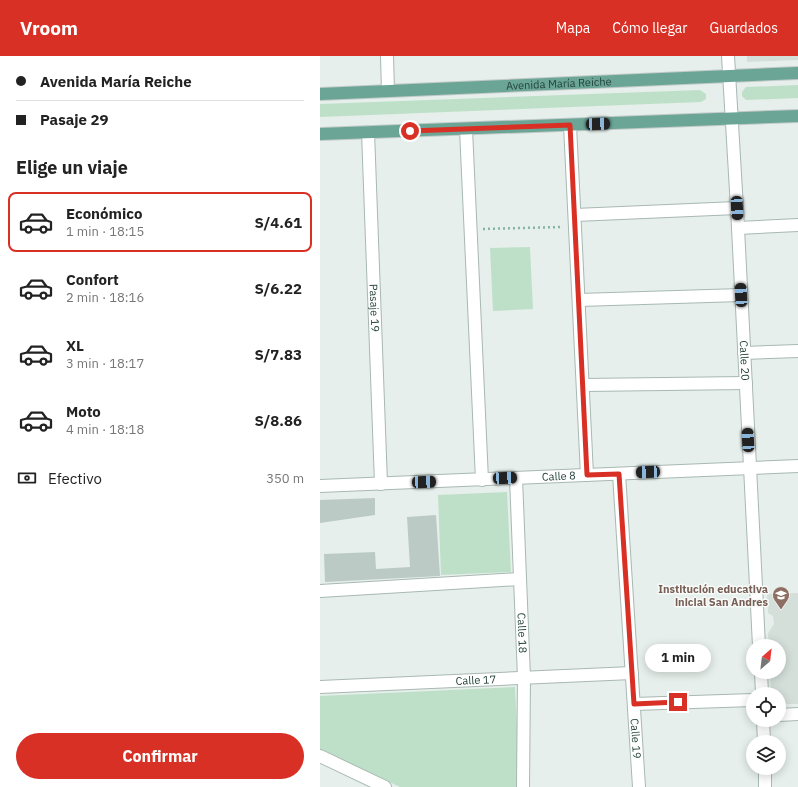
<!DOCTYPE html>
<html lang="es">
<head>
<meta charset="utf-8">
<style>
  :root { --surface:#fff; --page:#f2f2f2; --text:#222; --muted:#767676; --line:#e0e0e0; --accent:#d93025 }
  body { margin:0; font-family:"IBM Plex Sans",sans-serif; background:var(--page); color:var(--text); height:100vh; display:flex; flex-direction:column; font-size:15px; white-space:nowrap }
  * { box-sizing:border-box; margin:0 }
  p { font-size:13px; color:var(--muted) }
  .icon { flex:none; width:22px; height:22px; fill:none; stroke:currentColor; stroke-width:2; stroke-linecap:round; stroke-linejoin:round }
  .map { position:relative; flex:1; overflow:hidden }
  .drawer { display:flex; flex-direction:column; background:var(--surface); width:320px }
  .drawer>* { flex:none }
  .hud { display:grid; align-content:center; height:88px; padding:0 16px; background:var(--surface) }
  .needle { width:26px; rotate:28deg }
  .buttons { position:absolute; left:426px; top:583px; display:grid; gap:8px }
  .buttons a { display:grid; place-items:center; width:40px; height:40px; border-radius:50%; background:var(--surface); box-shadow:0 2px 10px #0003; font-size:20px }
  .end { position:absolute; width:18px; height:18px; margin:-9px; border:5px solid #d93025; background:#fff; box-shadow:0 0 0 2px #fff }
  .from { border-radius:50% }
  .bubble { position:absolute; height:28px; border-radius:14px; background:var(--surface); box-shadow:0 2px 10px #0003; font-size:13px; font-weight:700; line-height:28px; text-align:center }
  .car { position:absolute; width:12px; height:24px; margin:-12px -6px; border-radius:5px; box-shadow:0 0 3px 1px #0007; background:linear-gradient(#222 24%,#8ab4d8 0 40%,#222 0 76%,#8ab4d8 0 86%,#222 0) }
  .hud b { display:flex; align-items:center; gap:14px; height:38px; font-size:15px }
  .hud b+b { border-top:1px solid var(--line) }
  .hud i { width:10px; height:10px; background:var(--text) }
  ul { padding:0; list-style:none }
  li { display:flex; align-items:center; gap:12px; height:60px; margin:0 8px 6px; padding:0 8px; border:2px solid transparent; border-radius:8px }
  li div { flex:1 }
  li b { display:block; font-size:15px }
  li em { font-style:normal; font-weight:700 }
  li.current { border-color:var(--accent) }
  li>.icon { width:36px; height:36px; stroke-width:1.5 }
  h2 { padding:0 16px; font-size:18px; line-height:48px }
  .pay { display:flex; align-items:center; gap:10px; height:44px; padding:0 16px; font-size:15px }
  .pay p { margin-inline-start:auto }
  .primary-button { display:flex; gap:8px; margin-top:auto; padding:8px 16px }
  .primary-button a { flex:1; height:46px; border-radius:24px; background:var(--accent); color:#fff; font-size:16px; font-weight:700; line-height:46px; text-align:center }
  header { display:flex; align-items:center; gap:24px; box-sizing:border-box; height:56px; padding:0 20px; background:var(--accent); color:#fff }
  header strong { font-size:19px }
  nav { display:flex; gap:22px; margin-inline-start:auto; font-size:14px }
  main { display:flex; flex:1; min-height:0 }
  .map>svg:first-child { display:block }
  .built { fill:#d4dfda }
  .green { fill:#bfe0c8 }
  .building { fill:#bbcac4 }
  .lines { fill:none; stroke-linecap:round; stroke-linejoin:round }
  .minor-casing { stroke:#a8b8b2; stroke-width:14 }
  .major-casing { stroke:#c2cac8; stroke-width:14 }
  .path { stroke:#86b3a5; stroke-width:2.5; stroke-dasharray:2 3; stroke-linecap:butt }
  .minor { stroke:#fff; stroke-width:12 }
  .major { stroke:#6aa596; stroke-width:12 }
  .route { stroke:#d93025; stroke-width:5 }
  .labels { text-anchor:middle; stroke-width:3; stroke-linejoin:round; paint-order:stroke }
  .street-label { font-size:11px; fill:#24423a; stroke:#f7fbf9 }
  .education-label { font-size:11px; font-weight:bold; fill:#785e54; stroke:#f7fbf9; text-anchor:end }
</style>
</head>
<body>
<header>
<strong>Vroom</strong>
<nav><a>Mapa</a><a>Cómo llegar</a><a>Guardados</a></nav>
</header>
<main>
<section class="drawer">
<div class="hud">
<b><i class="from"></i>Avenida María Reiche</b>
<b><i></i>Pasaje 29</b>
</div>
<h2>Elige un viaje</h2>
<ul>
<li class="current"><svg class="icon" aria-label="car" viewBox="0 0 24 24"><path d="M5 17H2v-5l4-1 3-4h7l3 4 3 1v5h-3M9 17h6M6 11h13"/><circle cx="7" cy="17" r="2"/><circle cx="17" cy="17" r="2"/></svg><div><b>Económico</b><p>1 min · 18:15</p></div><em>S/4.61</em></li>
<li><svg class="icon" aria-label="car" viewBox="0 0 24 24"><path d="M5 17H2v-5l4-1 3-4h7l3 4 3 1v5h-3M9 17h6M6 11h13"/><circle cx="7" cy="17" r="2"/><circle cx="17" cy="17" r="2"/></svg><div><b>Confort</b><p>2 min · 18:16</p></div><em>S/6.22</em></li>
<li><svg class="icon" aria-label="car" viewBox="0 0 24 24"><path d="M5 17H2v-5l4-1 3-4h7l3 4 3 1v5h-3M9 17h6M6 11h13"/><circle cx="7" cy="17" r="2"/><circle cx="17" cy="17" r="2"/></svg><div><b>XL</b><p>3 min · 18:17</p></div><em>S/7.83</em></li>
<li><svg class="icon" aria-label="car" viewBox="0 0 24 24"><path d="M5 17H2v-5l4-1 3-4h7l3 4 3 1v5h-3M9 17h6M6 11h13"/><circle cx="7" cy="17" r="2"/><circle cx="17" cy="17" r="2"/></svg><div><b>Moto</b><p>4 min · 18:18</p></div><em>S/8.86</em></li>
</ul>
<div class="pay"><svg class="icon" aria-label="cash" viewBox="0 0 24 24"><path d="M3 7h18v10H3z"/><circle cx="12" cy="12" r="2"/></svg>Efectivo<p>350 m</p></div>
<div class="primary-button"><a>Confirmar</a></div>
</section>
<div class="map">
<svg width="478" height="731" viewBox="0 0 478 731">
  <rect width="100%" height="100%" fill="#e6efeb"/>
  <!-- built -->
  <path class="built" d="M427,0H478V4L427,6Z
    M478,537V648H459V638H451L450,616H459V590H449L448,577L454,568L453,560L448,557L447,538Z"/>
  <!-- green -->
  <path class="green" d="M478,29V42L426,44L422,40V36L426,31Z
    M380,34L386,38V43L381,46L0,61V48Z
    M210,191L213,253L173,255L170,192Z
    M187,436L191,516L121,519L118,439Z
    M195,631L200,731H80L0,694V640Z"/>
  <!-- building -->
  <path class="building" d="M55,442V459L0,467V444Z
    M116,459L120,520L5,526L4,498L55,496L56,513L90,511L87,461Z"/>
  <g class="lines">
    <!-- minor casing -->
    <g class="minor-casing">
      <g id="minor">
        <path d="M67,0L68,35"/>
        <path id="s1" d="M408,0L417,152L439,590"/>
        <path d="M250,69L267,419"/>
        <path d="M146,73L162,424"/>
        <path id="s2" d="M48,76L61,428"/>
        <path d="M255,159L417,152"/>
        <path d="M418,172L478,169"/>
        <path d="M259,244L421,239"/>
        <path d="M424,297L478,295"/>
        <path d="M263,329L426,327"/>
        <path id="s3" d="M299,418L319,731"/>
        <path id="s4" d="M196,422L204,622L203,731"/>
        <path id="s5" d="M0,430L478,410"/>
        <path d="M0,535L200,523"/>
        <path d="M441,616L442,638"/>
        <path id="s6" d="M0,631L312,617"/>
        <path d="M314,648L433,644"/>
        <path d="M459,659L478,658"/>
        <path d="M443,664L444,686"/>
        <path d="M0,700L65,731"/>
        <path d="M445,712V731"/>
      </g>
    </g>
    <!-- major casing -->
    <g class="major-casing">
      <g id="major">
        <path id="s7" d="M0,38L478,17"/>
        <path d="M0,78L478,60"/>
      </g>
    </g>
    <!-- path -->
    <path class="path" d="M163,173L242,171"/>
    <!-- minor -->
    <use href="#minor" class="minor"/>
    <!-- major -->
    <use href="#major" class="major"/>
  </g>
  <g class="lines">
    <!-- route -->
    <path class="route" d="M90,75L250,69L267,419L299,418L314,648L358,646"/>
  </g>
  <!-- icons -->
  <defs>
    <g id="school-pin" transform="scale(0.9)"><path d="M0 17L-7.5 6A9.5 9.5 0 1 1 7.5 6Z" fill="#8d6e63" stroke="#f7fbf9"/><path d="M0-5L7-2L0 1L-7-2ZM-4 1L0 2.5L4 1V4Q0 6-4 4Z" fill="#fff"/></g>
  </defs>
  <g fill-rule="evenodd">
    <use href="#school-pin" x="461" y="539"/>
  </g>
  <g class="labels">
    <!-- street labels -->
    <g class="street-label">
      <text dy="4" stroke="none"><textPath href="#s7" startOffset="239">Avenida María Reiche</textPath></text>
      <text dy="4" stroke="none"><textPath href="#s2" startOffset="176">Pasaje 19</textPath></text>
      <text dy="4" stroke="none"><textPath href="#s1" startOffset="305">Calle 20</textPath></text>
      <text dy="4" stroke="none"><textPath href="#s5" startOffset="239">Calle 8</textPath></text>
      <text dy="4" stroke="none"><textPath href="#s4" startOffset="155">Calle 18</textPath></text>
      <text dy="4" stroke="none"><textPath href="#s6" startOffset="156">Calle 17</textPath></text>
      <text dy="4" stroke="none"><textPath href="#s3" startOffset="265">Calle 19</textPath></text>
    </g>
    <!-- education labels -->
    <g class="education-label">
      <text x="448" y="537">Institución educativa<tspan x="448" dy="13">inicial San Andres</tspan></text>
    </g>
  </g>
</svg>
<div class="buttons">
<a><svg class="needle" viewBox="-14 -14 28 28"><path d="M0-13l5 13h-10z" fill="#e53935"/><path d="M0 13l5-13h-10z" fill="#767676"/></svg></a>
<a><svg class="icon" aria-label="locate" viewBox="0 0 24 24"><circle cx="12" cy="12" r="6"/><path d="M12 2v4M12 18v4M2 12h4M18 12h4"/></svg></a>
<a><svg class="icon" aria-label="layers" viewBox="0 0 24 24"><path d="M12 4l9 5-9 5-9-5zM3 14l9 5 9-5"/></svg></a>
</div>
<i class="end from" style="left:90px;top:75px"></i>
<i class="end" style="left:358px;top:646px"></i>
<div class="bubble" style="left:325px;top:588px;width:66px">1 min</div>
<i class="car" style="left:278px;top:68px;rotate:88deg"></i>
<i class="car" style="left:417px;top:152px;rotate:177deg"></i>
<i class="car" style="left:421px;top:239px;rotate:357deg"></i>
<i class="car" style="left:428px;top:384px;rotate:357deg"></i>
<i class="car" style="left:328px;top:416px;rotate:268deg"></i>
<i class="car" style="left:185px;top:422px;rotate:87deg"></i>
<i class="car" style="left:104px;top:426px;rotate:88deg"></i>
</div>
</main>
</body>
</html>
